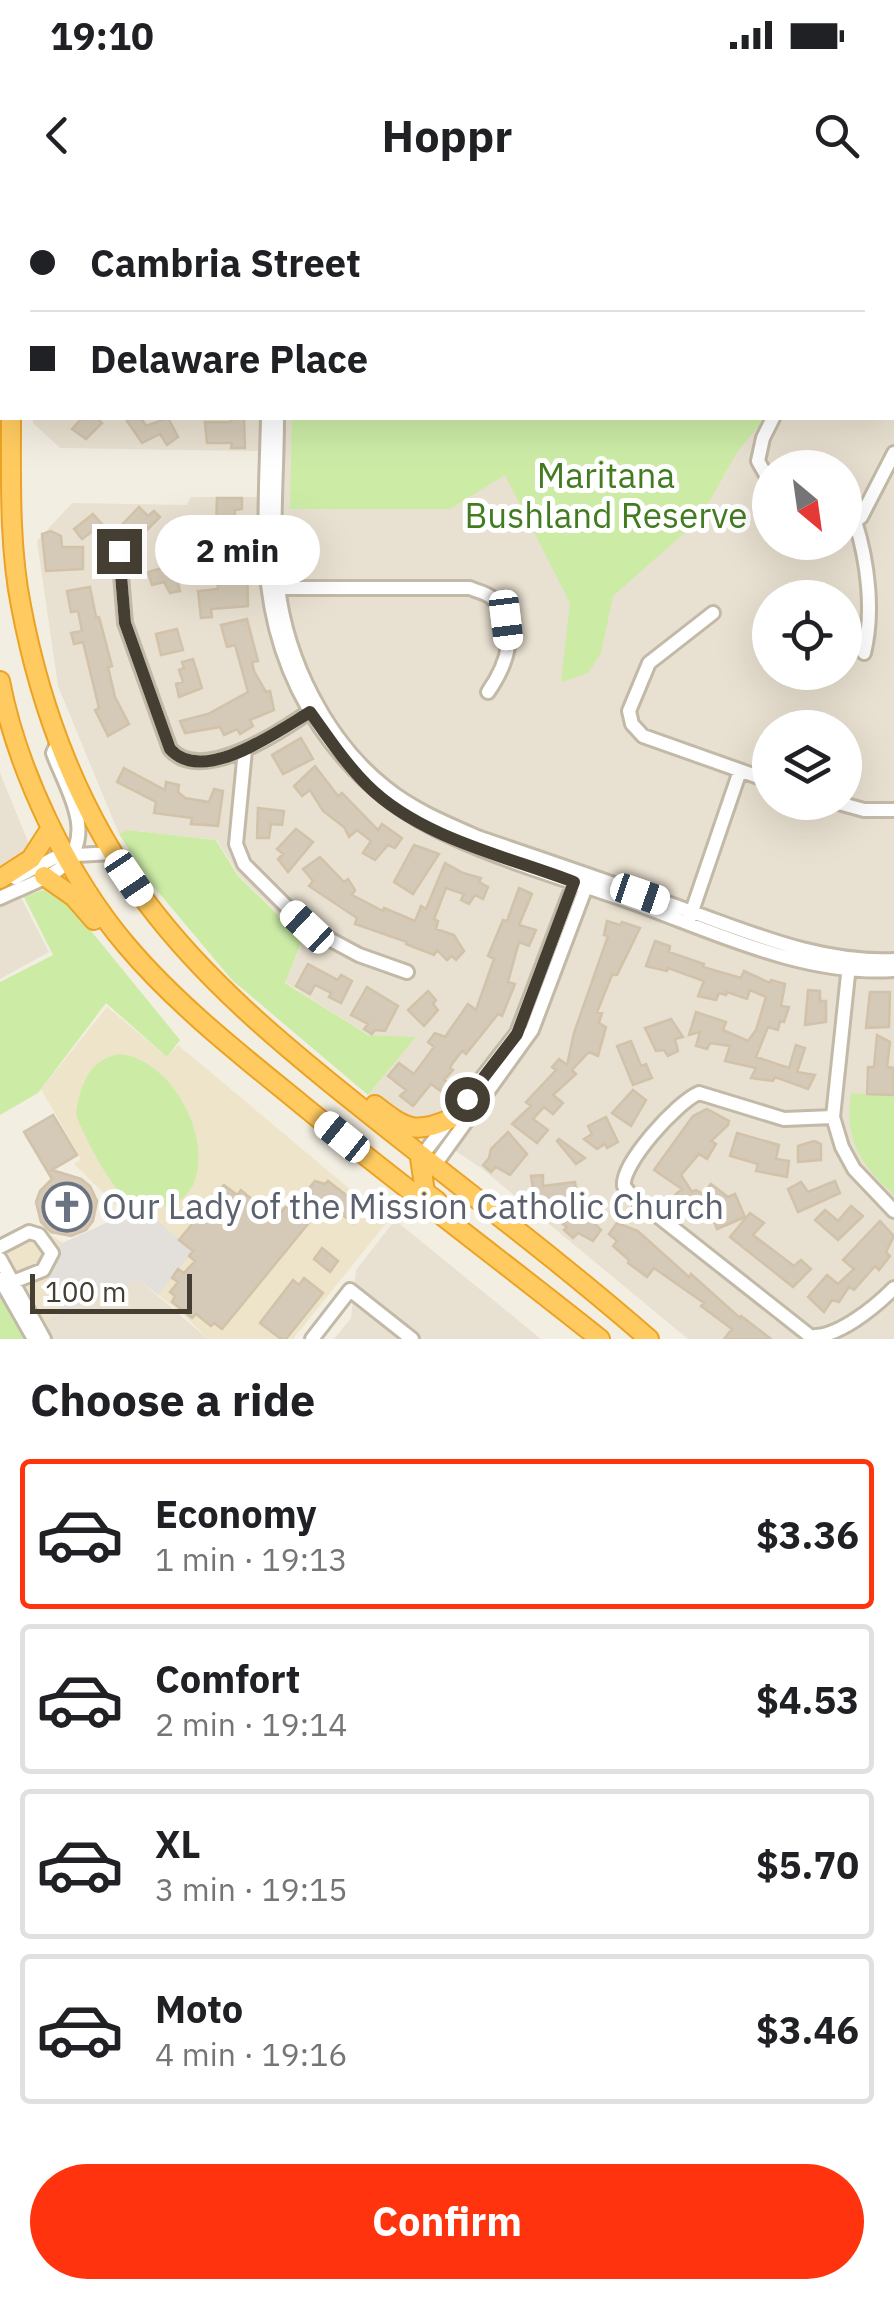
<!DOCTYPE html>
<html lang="en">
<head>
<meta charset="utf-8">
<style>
  :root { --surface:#fff; --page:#f2f2f2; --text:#202124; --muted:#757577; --line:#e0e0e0; --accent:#ff330d }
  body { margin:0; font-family:"IBM Plex Sans",sans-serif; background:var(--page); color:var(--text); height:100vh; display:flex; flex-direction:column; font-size:38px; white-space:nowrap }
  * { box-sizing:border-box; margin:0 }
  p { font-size:32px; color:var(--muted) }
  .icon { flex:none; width:55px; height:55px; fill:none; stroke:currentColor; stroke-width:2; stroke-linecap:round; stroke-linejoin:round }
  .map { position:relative; height:1139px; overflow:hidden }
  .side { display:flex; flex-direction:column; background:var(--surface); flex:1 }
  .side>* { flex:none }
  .top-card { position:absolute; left:0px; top:0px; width:895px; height:220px; box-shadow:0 10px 40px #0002; display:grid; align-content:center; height:220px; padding:0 30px; background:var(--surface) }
  .needle { width:65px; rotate:151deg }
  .controls { position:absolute; left:752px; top:250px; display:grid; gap:20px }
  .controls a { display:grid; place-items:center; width:110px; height:110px; border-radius:50%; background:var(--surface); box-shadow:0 10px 40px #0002; font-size:50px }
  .scale { position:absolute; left:30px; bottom:25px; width:162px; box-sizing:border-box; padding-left:10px; border:5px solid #453e32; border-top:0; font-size:28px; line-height:35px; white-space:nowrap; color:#453e32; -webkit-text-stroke:8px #fff; paint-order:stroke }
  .end { position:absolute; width:45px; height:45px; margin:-22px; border:12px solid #453e32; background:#fff; box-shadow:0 0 0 5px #fff }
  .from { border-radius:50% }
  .bubble { position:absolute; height:70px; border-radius:35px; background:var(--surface); box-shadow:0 10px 40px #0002; font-size:32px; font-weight:800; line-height:70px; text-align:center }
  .car { position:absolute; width:30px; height:60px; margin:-30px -15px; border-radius:12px; box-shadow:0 0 8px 2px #0007; background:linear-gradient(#fff 24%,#345 0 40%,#fff 0 76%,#345 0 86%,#fff 0) }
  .top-card b { display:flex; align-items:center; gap:35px; height:95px; font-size:38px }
  .top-card b+b { border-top:2px solid var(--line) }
  .top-card i { width:25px; height:25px; background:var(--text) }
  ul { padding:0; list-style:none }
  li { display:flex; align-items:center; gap:30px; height:150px; margin:0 20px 15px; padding:0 10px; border:5px solid var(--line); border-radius:10px }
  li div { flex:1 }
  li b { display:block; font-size:38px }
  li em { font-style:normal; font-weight:800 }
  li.on { border-color:var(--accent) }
  li>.icon { width:90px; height:90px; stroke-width:1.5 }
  h2 { padding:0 30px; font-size:45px; line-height:120px }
  .button { display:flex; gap:20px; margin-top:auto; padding:20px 30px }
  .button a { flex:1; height:115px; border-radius:60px; background:var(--accent); color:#fff; font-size:40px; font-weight:800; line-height:115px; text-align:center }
  .status { display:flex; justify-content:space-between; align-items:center; height:70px; padding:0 50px; background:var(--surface); direction:ltr }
  .status svg { height:28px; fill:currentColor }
  header { display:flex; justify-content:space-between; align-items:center; height:130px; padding:0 30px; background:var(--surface); font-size:45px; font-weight:800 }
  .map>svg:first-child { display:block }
  .residential { fill:#e8e0d0; fill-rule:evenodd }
  .education { fill:#eee4ca }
  .green { fill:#cceca6 }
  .parking { fill:#e3e0db }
  .building { fill:#d5cab7; stroke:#d1c2a9; stroke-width:2.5 }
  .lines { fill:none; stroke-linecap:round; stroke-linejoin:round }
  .minor-casing { stroke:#c2b9a7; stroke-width:18 }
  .highway-casing { stroke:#eca324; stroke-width:22 }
  .minor { stroke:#fff; stroke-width:12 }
  .highway { stroke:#ffcb61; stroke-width:18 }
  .route { stroke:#453e32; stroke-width:12 }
  .labels { text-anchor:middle; stroke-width:10; stroke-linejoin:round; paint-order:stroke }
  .park-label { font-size:35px; fill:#437b21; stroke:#fff }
  .worship-label { font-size:35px; fill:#5b616d; stroke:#fff; text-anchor:start }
</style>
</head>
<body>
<div class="status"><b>19:10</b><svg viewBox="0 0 49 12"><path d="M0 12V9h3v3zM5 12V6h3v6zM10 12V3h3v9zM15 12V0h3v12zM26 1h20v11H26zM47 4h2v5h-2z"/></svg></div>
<header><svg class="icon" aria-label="back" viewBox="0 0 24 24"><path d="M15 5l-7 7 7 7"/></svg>Hoppr<svg class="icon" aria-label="search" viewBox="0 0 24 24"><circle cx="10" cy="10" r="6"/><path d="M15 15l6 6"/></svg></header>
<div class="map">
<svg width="894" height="1139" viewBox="0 0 894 1139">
  <rect width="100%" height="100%" fill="#f3eee2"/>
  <!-- residential -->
  <path class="residential" d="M39,0H894V1139H688L480,967L368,895L415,838L368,835L285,782L304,739L239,676L217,640L128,630L119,634L58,486L37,341L72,303L187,305L191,297H263L262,251L60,248L33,223V218H892V2ZM770,268H845V342H770ZM770,398H845V472H770ZM770,528H845V602H770Z
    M0,573L40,671L15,686L49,752L0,779Z
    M395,1020L541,1139H334L351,1118L356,1070Z
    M139,1080L208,1139H53L44,1121Z"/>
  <!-- education -->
  <path class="education" d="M107,807L167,857L178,845L388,1021L293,1139H208L183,1114L139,1080L44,1121L0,1040L31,1023L63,1043L125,1014L74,964L81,959L41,889Z"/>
  <!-- green -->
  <path class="green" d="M292,218H765L738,251L698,321L613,396L601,453L588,473L561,482L570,403L505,275L450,309H290Z
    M128,630L216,640L238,676L303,739L285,783L368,835L416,837L368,895L232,780L149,681L119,634Z
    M46,689L74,710L180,840L167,857L106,803L38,893L0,915V782L53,755L24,697Z
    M118,854C169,857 213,934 194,983C189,994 178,1005 166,1006C155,1008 138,1006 128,1000C110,987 84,936 76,915C80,886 87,862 118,854Z
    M851,893L894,896V995C860,964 844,940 851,893Z
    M0,1096L24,1139H0Z"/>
  <!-- parking -->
  <path class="parking" d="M126,1014L154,1018L193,1051L158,1095L139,1080L63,1113L43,1070L52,1053L63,1043Z"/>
  <!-- building -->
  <path class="building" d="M82,218H97L102,223L86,239L72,229Z
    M133,218H141L146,226L168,218L178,237L167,245L160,234L142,243L127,221Z
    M231,218H244L245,248H231L232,243H207L205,222H231Z
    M217,298H242V309L235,310L234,328H241L240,357H247L248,406L211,409L212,417L201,418L198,391L218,389L215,357Z
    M139,307L148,316L154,311L160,317L134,343L119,328Z
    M93,314L102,324L82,339L74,329Z
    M51,331L61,336L62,347H83V369L46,371L42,334Z
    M173,365L180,391L170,393L164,382L152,385L148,372Z
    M90,387L96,417H99L112,466L108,467L115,497L129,524L108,536L95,510L99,508L83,442L74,444L71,433L82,431L78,411L71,412L67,391Z
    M247,419L258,461L252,462L254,471L266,492L270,491L274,510L250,520L253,526L240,534L237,529L224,535L220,527L185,533L180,521L208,514L248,492L235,445L227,447L221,425Z
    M177,429L183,450L161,455L156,434Z
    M193,459L202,488L179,497L176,484L183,482L179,470L184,468L182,462Z
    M301,538L313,559L283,574L272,555Z
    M315,566L338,596L342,593L378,630L382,624L402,638L395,648L388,645L375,660L363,653L371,641L357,630L349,637L344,627L323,611L310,590L302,596L294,586Z
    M124,568L165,590L166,582L179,585L178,592L185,598L209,602L214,589L223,591L218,626L191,624L192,618L154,613L156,602L117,582Z
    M258,608L284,611L282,625L271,624L269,638H257Z
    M296,629L313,642L288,672L278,659L283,654L277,649Z
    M414,645L439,654L413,694L394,682Z
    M320,657L344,682L348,679L355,690L352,695L383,711L384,708L415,721L421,706L426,709L445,663L463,673L481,678L479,682L488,687L483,699L475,695L469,704L461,700L464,694L446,688L434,719L438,721L436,729L454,735L464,751L456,760L452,756L447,760L437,750L434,755L406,744L407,742L355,724L357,718L309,686L313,681L303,669Z
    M519,688L532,694L519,725L536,730L529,746L519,742L508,782L515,784L502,816L498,814L466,854L462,851L452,864L450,868L453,870L444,880L453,886L446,895L431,884L413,906L400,896L406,890L388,876L399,863L414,874L434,847L428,842L435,833L445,837L468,804L476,810L494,759L488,756L503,720L507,721Z
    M607,721L620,725L622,722L640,728L617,775H612L597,812L602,813L599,823L606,827L598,856L589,852L572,870L576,874L553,895L563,903L553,914L544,907L533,919L548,930L537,943L512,924L531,906L526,902L556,870L552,867L559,859L567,865L574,833L608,736L604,735Z
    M655,741L670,746L669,752L704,764L703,767L741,778L744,771L770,783L771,780L785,784L781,806L789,807L784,822L780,821L778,830L768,827L756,857L789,868L796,845L805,848L797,872L815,875L808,889L775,877L773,881L751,878L756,868L725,861L730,846L710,843L707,849L696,846L700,832L689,835L696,812L726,822L723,830L748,841L756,830L766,797L750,790L747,799L727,792L726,795L719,793L716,800L698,796L704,781L668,768L667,771L646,766Z
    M308,764L338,780L341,775L352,781L341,803L329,797L331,793L315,785L310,794L296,786Z
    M367,787L398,806L385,831L375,830L372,834L364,829L368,824L351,815Z
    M808,790L820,791V801H826V822L805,825Z
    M428,791L436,800L433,804L438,810L424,826L408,810Z
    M870,792H890L889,827L866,828Z
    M671,819L683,837L675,839L678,851L668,856L664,850L656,851L645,828Z
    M877,835L890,842L887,867L894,868V895L867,894L868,867H874Z
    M631,841L641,866L646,864L652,878L633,885L617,846Z
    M633,890L646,900L631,926L612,913Z
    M707,909L729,921L728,925L711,941L716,944L707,959L699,954L681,975L692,992L696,990L703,994L711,984L728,997L735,994L745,1017L717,1029L709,1008L703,1014L676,994L682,989L654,970L693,916Z
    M53,915L77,955L52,970L81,979L90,986L97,1001L93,1021L86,1030L71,1036L51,1032L41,1022L36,1002L40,991L52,979L24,932Z
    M606,917L618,942L607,948L605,944L597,949L584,939L592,934L588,926Z
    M508,932L527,954L510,975L496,967L491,972L483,965L489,958L491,949Z
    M737,933L779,945L776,959L789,961L787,977L756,971L758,964L730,956Z
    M559,939L585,958L576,964L557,941Z
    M814,941L821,944V960L798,962V946Z
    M543,975V986L575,982L577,996L535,1000L531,976Z
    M315,981L325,984L328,981L364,1009L353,1023L326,1002L222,1129L214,1123L211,1126L196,1114L192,1118L172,1102L175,1096L170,1092L178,1082L172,1078L178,1069L184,1073L195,1061L189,1056L193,1051L179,1040L224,985L237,995L241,990L262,1008L267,1002L281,1012L288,1004L293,1007Z
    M835,981L840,993L798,1012L788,989L801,982L808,992Z
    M851,1006L863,1016L838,1040L815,1020L825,1010L838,1021Z
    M566,1007L583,1021L586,1015L601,1030L593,1041L578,1033L573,1038L564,1030L567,1027L556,1019Z
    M750,1013L764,1023L753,1035L794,1066L801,1060L811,1069L793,1087L730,1037Z
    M880,1021L894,1036L886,1052L890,1056L879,1070L875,1066L854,1090L849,1087L839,1102L832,1100L824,1112L808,1097L827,1075L838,1084L854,1069L843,1060Z
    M617,1023L638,1031L689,1077L691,1074L740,1118L741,1116L771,1139H724L732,1129L701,1106L704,1103L654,1068L647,1077L628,1063L629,1060L613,1046L617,1041L609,1034Z
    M322,1048L338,1061L330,1072L314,1059Z
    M304,1078L323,1093L286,1139H281L260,1123L293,1080L299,1085Z"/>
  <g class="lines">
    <!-- minor casing -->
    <g class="minor-casing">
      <path id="minor" d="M520,0L521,2
        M121,2V0
        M272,2V0
        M282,2V0
        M725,2L726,0
        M892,90H894
        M0,165H2
        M0,181H2
        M268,218C267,265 264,314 266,362C273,484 340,587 452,637C509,663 572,681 631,702C715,732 803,776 894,770
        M277,218C277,274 271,331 278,387C287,461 326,540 385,587C413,610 448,624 480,638C551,662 622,686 692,712C759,736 822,763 894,760
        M770,282L758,261L763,238L773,218
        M845,320L855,321L861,317L894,253
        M855,321C868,362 874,412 864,453
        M119,351L125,423L170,549C202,586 285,529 316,507
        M270,388H470C476,391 487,393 492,398C522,424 507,465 488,492
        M713,413L649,463L629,511L632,524L643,536L770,581
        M245,550L236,644L244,664L307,727L359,755L407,772
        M835,602L864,610H894
        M15,678L58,656L113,653
        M0,698C17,689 52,678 64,665C97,632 65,587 53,553L58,542
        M689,720L740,571
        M849,765L833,917L842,947L854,969L894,1011
        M833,917L784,919L699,893C677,902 621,964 624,986L630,994L810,1136C837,1139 876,1106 894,1088
        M420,958L517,833L577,675
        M434,966L532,830L589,679
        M0,1047L29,1032L39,1035L52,1053L43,1070L13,1082
        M0,1059L44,1139
        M0,1079L34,1139
        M312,1139L350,1090L412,1139"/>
    </g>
    <!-- highway casing -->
    <g class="highway-casing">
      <path id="highway" d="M14,2V0
        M11,218C11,279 9,346 21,406C41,512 81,617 147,703C205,780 279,842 354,902C452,981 554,1056 649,1139
        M0,481C17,570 68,677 127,746C177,805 241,855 301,904C399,984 501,1060 600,1139
        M44,676L74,697L94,720
        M0,679L31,659L51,628
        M375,905C405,928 414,935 450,919
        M420,958L425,992L437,1001"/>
    </g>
    <!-- minor -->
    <use href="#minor" class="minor"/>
    <!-- highway -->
    <use href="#highway" class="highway"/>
  </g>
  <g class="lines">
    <!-- route -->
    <path class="route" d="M119,351L125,423L170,549C203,586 278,531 310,512C328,537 345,563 367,585C420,638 506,656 574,682L517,834L467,899"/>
  </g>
  <!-- icons -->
  <defs>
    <g id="church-ring" transform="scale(2.5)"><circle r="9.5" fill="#fff" stroke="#6b7280" stroke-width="1.5"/><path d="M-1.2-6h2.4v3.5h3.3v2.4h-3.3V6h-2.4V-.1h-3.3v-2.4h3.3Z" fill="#6b7280"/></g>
  </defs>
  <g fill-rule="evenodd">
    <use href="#church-ring" x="67" y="1007"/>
  </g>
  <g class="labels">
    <!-- park labels -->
    <g class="park-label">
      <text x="606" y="288">Maritana<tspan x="606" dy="40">Bushland Reserve</tspan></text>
    </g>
    <!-- worship labels -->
    <g class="worship-label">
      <text x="102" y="1019">Our Lady of the Mission Catholic Church</text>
    </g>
  </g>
</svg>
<div class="controls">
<a><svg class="needle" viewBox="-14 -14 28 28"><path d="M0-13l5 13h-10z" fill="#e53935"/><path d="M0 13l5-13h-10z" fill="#757577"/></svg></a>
<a><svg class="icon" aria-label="locate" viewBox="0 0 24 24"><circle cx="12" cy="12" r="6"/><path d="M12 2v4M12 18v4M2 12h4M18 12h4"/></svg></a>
<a><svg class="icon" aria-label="layers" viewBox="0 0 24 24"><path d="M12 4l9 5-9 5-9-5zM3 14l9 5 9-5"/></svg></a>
</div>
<div class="scale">100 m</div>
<i class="end from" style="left:467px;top:899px"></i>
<i class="end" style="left:119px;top:351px"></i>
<div class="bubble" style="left:155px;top:315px;width:165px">2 min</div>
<i class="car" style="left:506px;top:420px;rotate:173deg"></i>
<i class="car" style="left:129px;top:678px;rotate:146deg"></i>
<i class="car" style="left:640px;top:694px;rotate:109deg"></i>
<i class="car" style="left:307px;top:727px;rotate:313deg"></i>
<i class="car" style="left:342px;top:937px;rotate:309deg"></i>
<div class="top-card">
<b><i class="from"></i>Cambria Street</b>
<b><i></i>Delaware Place</b>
</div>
</div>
<section class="side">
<h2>Choose a ride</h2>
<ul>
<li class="on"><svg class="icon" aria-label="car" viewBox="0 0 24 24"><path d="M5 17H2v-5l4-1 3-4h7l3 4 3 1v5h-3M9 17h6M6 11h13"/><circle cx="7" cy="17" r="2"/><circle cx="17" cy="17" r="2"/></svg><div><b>Economy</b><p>1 min · 19:13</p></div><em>$3.36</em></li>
<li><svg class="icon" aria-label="car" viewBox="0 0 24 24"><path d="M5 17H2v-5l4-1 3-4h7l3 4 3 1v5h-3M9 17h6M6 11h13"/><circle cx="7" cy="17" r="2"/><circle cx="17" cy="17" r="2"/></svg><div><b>Comfort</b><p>2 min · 19:14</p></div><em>$4.53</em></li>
<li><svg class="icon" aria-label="car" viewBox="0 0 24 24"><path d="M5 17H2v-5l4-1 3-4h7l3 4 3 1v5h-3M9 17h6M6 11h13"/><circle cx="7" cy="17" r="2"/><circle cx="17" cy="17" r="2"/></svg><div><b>XL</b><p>3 min · 19:15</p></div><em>$5.70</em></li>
<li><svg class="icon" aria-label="car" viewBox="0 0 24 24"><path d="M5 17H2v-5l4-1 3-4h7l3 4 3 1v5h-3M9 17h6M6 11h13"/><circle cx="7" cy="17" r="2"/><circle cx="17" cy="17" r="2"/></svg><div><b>Moto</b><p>4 min · 19:16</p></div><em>$3.46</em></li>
</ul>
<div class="button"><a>Confirm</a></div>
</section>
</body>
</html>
